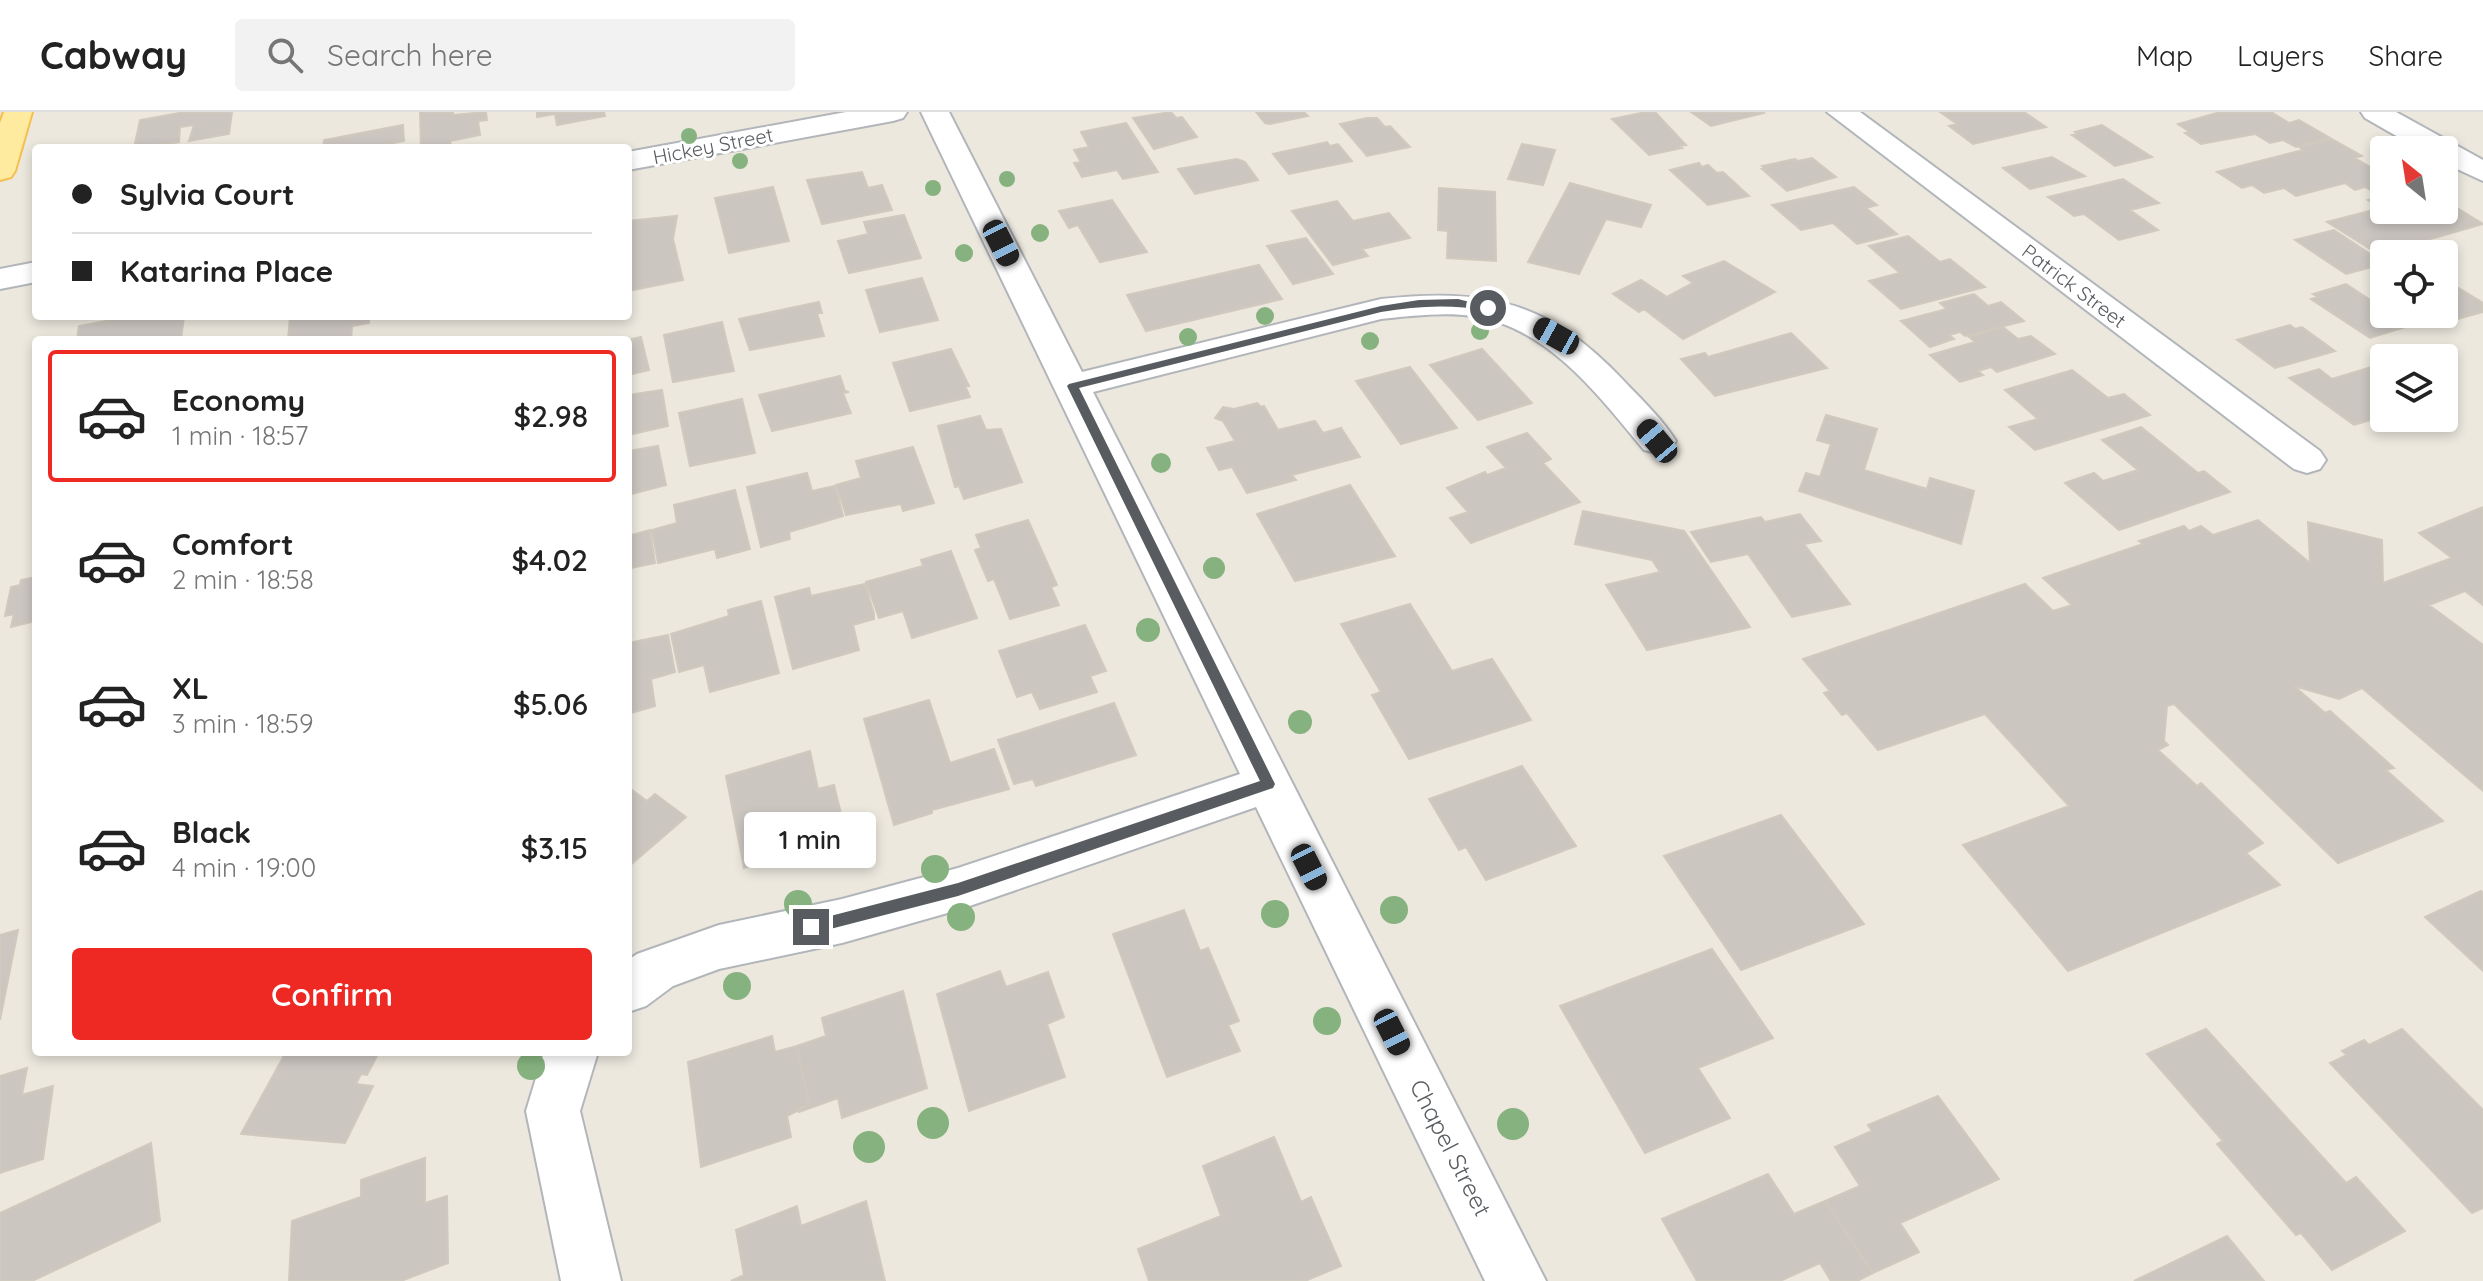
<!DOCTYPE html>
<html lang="en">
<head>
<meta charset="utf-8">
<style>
  :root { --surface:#fff; --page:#f2f2f2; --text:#222; --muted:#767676; --line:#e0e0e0; --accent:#ee2822 }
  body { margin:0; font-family:Quicksand,sans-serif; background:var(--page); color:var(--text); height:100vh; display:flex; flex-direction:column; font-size:30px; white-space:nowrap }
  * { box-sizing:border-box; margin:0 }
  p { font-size:26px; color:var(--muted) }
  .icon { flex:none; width:44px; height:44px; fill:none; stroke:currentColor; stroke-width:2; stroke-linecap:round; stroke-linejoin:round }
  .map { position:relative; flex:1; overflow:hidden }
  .side { position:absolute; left:32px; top:224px; width:600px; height:720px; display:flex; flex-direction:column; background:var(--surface); border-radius:8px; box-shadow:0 4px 12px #0003 }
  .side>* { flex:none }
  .banner { position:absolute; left:32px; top:32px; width:600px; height:176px; border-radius:8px; box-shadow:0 4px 12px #0003; display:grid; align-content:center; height:176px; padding:0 40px; background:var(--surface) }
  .needle { width:52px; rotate:330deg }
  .fabs { position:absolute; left:2370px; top:24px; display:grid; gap:16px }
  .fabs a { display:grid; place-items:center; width:88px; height:88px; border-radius:8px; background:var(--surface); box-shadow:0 4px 12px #0003; font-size:40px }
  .end { position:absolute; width:36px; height:36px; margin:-18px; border:10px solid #585c60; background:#fff; box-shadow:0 0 0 4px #fff }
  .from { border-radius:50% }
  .bubble { position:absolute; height:56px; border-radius:8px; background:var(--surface); box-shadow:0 4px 12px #0003; font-size:26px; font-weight:600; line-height:56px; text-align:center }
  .car { position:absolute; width:24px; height:48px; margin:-24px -12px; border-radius:10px; box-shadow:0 0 6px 2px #0007; background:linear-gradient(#222 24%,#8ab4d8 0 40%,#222 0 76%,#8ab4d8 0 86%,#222 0) }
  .banner b { display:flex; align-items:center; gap:28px; height:76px; font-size:30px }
  .banner b+b { border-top:2px solid var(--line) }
  .banner i { width:20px; height:20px; background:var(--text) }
  ul { padding:14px 0 0; list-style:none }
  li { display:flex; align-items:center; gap:24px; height:132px; margin:0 16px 12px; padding:0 24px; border:4px solid transparent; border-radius:8px }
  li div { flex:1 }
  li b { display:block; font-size:30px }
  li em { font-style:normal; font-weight:600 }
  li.current { border-color:var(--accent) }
  li>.icon { width:72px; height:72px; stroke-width:1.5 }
  .primary-button { display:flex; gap:16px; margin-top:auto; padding:16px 40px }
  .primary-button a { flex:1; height:92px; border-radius:8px; background:var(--accent); color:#fff; font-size:32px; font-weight:600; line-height:92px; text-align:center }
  header { display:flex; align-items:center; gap:48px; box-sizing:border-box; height:112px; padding:0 40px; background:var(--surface); border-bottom:2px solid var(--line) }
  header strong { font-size:38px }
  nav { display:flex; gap:44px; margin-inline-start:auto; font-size:28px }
  .search { width:560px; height:72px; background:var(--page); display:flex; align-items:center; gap:20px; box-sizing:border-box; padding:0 28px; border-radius:8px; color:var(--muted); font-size:30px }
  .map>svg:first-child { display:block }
  .building { fill:#cbc6c0; stroke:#d0c9bd; stroke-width:2 }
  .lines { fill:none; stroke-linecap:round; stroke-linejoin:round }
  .minor-casing { stroke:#b2b6ba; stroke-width:4 }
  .major-casing { stroke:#f5be4e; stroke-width:4 }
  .minor { fill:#fff; fill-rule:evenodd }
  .major { fill:#ffeba0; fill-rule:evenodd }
  .tree { fill:#86b27f }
  .route { fill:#585c60 }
  .labels { text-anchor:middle; stroke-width:6; stroke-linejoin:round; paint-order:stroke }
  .far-street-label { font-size:20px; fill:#585c60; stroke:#fff }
  .street-label { font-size:24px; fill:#585c60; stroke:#fff }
</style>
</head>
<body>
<header>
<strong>Cabway</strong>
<div class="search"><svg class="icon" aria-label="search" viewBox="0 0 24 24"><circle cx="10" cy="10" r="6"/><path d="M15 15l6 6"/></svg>Search here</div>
<nav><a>Map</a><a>Layers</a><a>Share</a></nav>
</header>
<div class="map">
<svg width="2483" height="1169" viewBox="0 0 2483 1169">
  <rect width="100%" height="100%" fill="#ece8de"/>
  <!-- building -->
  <path class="building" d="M185,0H232L229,22L189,29L194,13L180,15L179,30L134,36L140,8Z
    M420,0H453V3L486,0L487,8L478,9L480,23L450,29L451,36H421Z
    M537,0H604L605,4L557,13L555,2L537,5Z
    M1171,0L1176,6L1182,5L1197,25L1154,37L1133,6Z
    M1256,0H1304L1308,4L1270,12L1265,11Z
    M1646,0H1655L1686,33L1679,34L1682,36L1649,43L1612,7Z
    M1691,0H1763L1764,1L1711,14Z
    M1940,0H2024L2046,15L1973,32L1949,14L1957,12Z
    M2220,0H2271L2289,11L2299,8L2330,26L2296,35L2283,28L2270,31L2255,22L2201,32L2185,21L2190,20L2178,12Z
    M1367,6H1377L1385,15L1390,14L1410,35L1367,44L1340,12Z
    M1126,11L1158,60L1123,67L1117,58L1082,65L1074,51L1081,50L1074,38L1089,35L1081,20Z
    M403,13L404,29L383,33V36H323L324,28Z
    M2102,13L2152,45L2115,54L2072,23L2078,22L2075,20Z
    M2332,27L2362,44L2355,46L2384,63V76L2372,79L2365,75L2355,78L2345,71L2296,84L2284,76L2264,81L2252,73L2242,76L2217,60L2303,38L2299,35Z
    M1327,30L1330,34L1338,32L1352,49L1289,62L1273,42Z
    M1522,32L1555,38L1543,73L1508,67Z
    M2052,45L2085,64L2030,77L2003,56Z
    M1812,46L1836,65L1787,79L1762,57H1765L1762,54L1795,47L1798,49Z
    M1237,47L1245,50L1258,68L1195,82L1178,57Z
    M1699,51L1702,55L1708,53L1717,61L1723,60L1749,84L1708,93L1670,58Z
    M862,60L868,76L882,73L892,98L822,112L807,68Z
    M2123,67L2159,91L2130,98L2158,118L2119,128L2084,102L2074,104L2048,85Z
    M1570,71L1651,93L1641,115L1606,107L1579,162L1528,150Z
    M773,75L789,129L729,141L715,86Z
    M1854,75L1877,93L1866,96L1897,122L1857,132L1833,111L1801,118L1772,93Z
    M1439,76L1495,80L1496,149L1447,146L1448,119L1438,118Z
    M2384,83V98H2444V88L2483,112L2396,137L2388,132L2370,137L2327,110L2381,96L2368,88Z
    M1112,88L1147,140L1100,150L1078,113L1069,116L1059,99Z
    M1337,89L1353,109L1389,101L1410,126L1362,137L1368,144L1333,153L1292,99Z
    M904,103L921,146L849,161L838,129L868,122L864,110Z
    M677,104L673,127L683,168L628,179V109Z
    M2334,118L2384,151V152L2346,162L2295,128Z
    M1908,124L1940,150L1950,147L1985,175L1901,197L1869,169L1900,161L1869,134Z
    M1306,126L1333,162L1293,172L1267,134Z
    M1724,149L1775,180L1683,227L1644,197L1639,200L1613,182L1641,168L1667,185L1693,171L1683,164Z
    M1259,153L1282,187L1146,219L1127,183Z
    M922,166L938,208L880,220L866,178Z
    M2444,167L2483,191V200L2454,208L2444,202Z
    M2346,172L2384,197V202H2391L2409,214L2370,226L2311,187L2318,185L2313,182Z
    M1974,182L1988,194L2001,190L2024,209L1965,224L1960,220L1949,223L1954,227L1930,235L1901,209L1947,197L1940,191Z
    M819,190L822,201H817L824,224L750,238L739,207Z
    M132,204H184L181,228H77L79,214Z
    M290,204H369V211L352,214L351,228H288Z
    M722,210L734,259L673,270L664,223Z
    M2290,213L2295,217L2302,215L2335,239L2275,256L2237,228Z
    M2003,215L2018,227L2031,224L2055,242L1997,260L1991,255L1978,259L1983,263L1960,270L1930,243L1975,230L1969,225Z
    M1791,221L1827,256L1715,284L1681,247L1705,241L1708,245Z
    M641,225L649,258L628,263V228Z
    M951,237L969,274H965L970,285L910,299L893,251Z
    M1482,237L1532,291L1478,308L1430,253Z
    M2384,251V304L2354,313L2289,266L2319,257L2332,267Z
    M1410,255L1457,316L1401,332L1356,269Z
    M2072,258L2108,286L2124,282L2150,303L2035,338L2009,315L2038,307L2005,278Z
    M840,264L845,279L849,280L843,281L851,301L772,319L759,283Z
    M662,278L668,314L628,323V283Z
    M742,287L755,341L690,354L679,301Z
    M1257,291L1261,295L1264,294L1278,318L1315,309L1323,321L1341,316L1360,345L1292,363L1296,368L1247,381L1232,355L1219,358L1207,336L1235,329L1223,309L1215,306L1223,295L1234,297Z
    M1826,303L1877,317L1864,358L1927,377L1930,366L1974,379L1961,432L1799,379L1806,361L1820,365L1831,332L1817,328Z
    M980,304L986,318L1001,317L1022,370L964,387L959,374L955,375L938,314Z
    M2141,315L2198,361L2204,359L2230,380L2119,418L2065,371L2094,361L2103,369L2138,358L2102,328Z
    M1527,321L1551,347L1543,351L1580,390L1471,431L1450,406L1468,400L1447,376L1485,360L1487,363L1506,356L1487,335Z
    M658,334L666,373L628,383V339Z
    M913,335L934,391L903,399L901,392L846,403L836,373L861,366L856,349Z
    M807,361L812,379L835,374L843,404L789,420L790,427L761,435L747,375Z
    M1350,373L1395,444L1295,469L1257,402Z
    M735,378L750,437L717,446L715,437L658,451L652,418L677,411L674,393Z
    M2483,395V493L2465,479L2429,493L2483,533V679L2362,576L2339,587L2294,574L2325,601L2330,599L2394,656L2386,658L2443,709L2338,751L2174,592L2167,594L2164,629L2168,633L2158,638L2197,674L2201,671L2263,731L2246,741L2280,773L2068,859L1963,733L2069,694L1985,602L1878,638L1847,601L1842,603L1824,581L1830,579L1803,547L2025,472L2053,499L2072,493L2043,466L2143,432L2139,429L2184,414L2189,419L2201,414L2213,423L2258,408L2310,451L2308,410L2382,428L2383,471L2452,446L2419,421Z
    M1583,399L1684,419L1750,515L1647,538L1606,473L1660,460L1652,448L1575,432Z
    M1800,402L1821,429L1804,432L1850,492L1792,505L1748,442L1711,450L1691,420L1761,405L1765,410Z
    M1028,408L1057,473L1051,475L1059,493L1010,507L994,467L988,469L975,438L981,436L976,423Z
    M650,418L655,451L631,456L628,460V424Z
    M951,439L977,506L912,526L903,499L879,506L866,470L923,454L921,448Z
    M36,465V509L11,515L14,502L5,504L11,475L20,473L21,468Z
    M865,472L874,502V507L853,513L859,538L793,557L775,485L809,476L811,484Z
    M761,489L779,561L710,580L704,553L679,560L671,522L729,504L728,498Z
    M1410,492L1452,559L1492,547L1531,608L1409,647L1372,583L1381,580L1341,512Z
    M1085,513L1106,559L1090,564L1097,580L1040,597L1032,580L1017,585L999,539Z
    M668,523L675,560L651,567L655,594L628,602V531Z
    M929,588L950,651L994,637L1009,677L932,698V701L894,713L864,607Z
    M1114,591L1136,643L1036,674L1033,667L1014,672L998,628Z
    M810,639L818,677L834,673L843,710L804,722L807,737L744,756L726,664Z
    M1522,654L1576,734L1486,768L1466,735L1459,738L1429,687Z
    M628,675L647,689L655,682L686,705L628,755Z
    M1781,703L1864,812L1741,858L1664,744Z
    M2481,779L2483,781V859L2425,805Z
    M1184,798L1200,839L1208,836L1239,909L1228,913L1240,939L1167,965L1113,822Z
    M18,818L0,908V823Z
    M1712,837L1773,926L1698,956L1730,1006L1645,1041L1560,894Z
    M1000,859L1006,875L1048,860L1064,905L1047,912L1065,965L969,999L937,882Z
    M903,879L927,976L842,1006L838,986L799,1000L798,996L809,993L797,934L826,924L822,906Z
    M2206,917L2346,1071L2356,1065L2405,1119L2332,1158L2301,1121L2296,1123L2217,1032L2223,1029L2147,942Z
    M2402,917L2483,998V1096L2472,1101L2330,951L2347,943L2342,939L2364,928L2369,933Z
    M772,924L775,940L797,934L809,993L787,1004L791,1025L701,1055L688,950Z
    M286,940H379L367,963L361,962L356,972L373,974L345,1031L241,1022Z
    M27,956L22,983L53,974L43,1047L0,1061V964Z
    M1938,984L1999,1067L1900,1111L1919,1140L1873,1161L1825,1089L1860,1074L1835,1035L1872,1019L1868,1013Z
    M1274,1025L1301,1090L1311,1085L1341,1154L1305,1169H1149L1138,1137L1221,1104L1203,1054Z
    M151,1031L160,1109L32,1169H0V1101Z
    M425,1046V1091L447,1084L448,1151L401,1169H289L292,1109L361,1085V1068Z
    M1768,1062L1794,1102L1825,1089L1873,1161L1857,1169H1831L1820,1151L1780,1169H1697L1662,1107Z
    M866,1089L885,1169H731L744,1163L736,1118L797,1094L801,1114Z
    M2227,1124L2264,1169H2134Z"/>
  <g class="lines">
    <!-- minor casing -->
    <g class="minor-casing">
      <path id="minor" d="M846,0H907L903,6L893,9L628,58V40Z
        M921,0H949L1082,260L1381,187C1487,176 1549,189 1624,269C1642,288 1662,307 1676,329L1670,338L1657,341L1644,338C1599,284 1548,215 1473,204C1443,200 1412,204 1381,207L1093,280L1546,1169H1485L1256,695L958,798L842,831L719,857L673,874L646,894L628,900V848L637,842L719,813L842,787L958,756L1240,662Z
        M1827,0H1860L2320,339L2326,348L2320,357L2307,361L2294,357Z
        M2361,0H2396L2483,48V69L2444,51V38H2421L2365,6Z
        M36,150V170L0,177V157Z
        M544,940H598L580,999L621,1169H561L526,999Z"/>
    </g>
    <!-- major casing -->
    <g class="major-casing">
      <path id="major" d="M4,0H32L15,59L11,65L0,68V11Z"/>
    </g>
    <!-- minor -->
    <use href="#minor" class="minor"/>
    <!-- major -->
    <use href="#major" class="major"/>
  </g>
  <!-- trees -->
  <g class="tree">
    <circle cx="689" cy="24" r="8"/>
    <circle cx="740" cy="49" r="8"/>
    <circle cx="1007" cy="67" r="8"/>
    <circle cx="933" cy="76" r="8"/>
    <circle cx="1040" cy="121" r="9"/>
    <circle cx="964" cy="141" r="9"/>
    <circle cx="1265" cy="204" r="9"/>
    <circle cx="1480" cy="219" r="9"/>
    <circle cx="1188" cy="225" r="9"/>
    <circle cx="1370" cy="229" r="9"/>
    <circle cx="1161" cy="351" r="10"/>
    <circle cx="1214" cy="456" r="11"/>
    <circle cx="1148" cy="518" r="12"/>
    <circle cx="1300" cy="610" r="12"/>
    <circle cx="935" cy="757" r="14"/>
    <circle cx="798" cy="792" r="14"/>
    <circle cx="1394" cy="798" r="14"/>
    <circle cx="1275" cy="802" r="14"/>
    <circle cx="961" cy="805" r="14"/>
    <circle cx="737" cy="874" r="14"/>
    <circle cx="1327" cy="909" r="14"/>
    <circle cx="531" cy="954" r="14"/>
    <circle cx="933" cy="1011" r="16"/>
    <circle cx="1513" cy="1012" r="16"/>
    <circle cx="869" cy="1035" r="16"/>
  </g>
  <!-- route -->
  <path class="route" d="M1458,187L1493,196L1488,199C1451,192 1418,194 1381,200L1079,276L1275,672L1273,676L958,784L811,822L806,820L804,815L811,809L958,771L1260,669L1067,274L1069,272L1381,194L1419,188Z"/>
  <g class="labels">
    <!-- far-street labels -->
    <g class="far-street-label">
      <text transform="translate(713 34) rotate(-11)" y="7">Hickey Street</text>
      <text transform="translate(2074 174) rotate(37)" y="7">Patrick Street</text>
    </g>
    <!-- street labels -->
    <g class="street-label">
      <text transform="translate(1450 1036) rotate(63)" y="8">Chapel Street</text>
    </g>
  </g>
</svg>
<div class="fabs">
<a><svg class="needle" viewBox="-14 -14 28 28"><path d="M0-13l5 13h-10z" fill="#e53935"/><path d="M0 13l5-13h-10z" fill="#767676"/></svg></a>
<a><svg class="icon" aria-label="locate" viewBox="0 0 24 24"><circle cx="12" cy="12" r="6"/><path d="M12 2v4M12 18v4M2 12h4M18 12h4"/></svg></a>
<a><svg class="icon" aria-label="layers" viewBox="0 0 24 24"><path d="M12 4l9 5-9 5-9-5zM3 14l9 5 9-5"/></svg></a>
</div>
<i class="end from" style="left:1488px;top:196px"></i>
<i class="end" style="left:811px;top:815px"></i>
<div class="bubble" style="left:744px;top:700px;width:132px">1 min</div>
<i class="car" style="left:1001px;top:131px;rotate:153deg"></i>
<i class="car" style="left:1556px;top:224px;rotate:299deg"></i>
<i class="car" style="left:1657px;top:329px;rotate:320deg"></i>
<i class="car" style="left:1309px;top:755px;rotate:153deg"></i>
<i class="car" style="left:1392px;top:920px;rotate:153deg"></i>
<div class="banner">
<b><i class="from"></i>Sylvia Court</b>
<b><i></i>Katarina Place</b>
</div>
<section class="side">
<ul>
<li class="current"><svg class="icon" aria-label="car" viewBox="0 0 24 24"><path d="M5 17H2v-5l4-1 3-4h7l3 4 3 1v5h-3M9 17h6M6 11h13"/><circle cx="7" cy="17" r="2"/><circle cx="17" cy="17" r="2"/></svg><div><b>Economy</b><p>1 min · 18:57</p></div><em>$2.98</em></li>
<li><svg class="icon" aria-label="car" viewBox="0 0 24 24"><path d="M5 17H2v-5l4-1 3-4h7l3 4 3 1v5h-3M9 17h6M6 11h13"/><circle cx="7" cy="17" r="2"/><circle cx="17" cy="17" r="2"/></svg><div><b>Comfort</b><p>2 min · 18:58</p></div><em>$4.02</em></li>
<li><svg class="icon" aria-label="car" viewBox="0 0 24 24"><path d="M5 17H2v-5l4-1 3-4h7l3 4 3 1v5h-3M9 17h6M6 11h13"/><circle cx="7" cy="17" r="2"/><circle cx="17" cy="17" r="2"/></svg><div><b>XL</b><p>3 min · 18:59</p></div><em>$5.06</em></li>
<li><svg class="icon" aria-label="car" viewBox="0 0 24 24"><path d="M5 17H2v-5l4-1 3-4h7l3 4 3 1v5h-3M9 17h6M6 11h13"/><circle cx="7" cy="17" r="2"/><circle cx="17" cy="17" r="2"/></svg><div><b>Black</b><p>4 min · 19:00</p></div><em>$3.15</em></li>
</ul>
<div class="primary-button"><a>Confirm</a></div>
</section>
</div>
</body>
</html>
